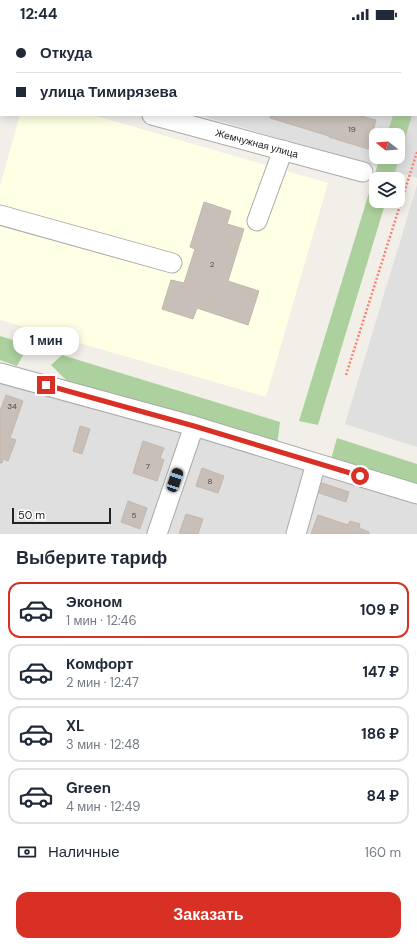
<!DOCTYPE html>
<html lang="ru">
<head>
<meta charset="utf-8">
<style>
  :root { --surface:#fff; --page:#f6f6f7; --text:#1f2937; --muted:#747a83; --line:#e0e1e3; --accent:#d93025 }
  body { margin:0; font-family:"DM Sans",sans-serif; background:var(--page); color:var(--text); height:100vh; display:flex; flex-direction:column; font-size:15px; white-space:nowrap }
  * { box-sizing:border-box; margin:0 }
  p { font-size:13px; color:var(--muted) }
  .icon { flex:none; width:22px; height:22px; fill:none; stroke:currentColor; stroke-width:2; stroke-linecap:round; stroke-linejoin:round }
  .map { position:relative; height:506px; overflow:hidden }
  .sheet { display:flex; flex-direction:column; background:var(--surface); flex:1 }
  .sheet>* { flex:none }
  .banner { position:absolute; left:0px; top:0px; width:417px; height:88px; box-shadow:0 2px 10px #0003; display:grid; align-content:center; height:88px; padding:0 16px; background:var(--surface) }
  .needle { width:26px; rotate:287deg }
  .buttons { position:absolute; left:369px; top:100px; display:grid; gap:8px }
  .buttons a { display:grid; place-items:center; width:36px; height:36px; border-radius:8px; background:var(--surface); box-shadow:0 2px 10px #0003; font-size:20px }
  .scale { position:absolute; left:12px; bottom:10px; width:99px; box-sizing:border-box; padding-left:4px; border:2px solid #222; border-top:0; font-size:11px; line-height:14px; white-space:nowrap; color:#222; -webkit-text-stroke:3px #fff; paint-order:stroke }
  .end { position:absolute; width:18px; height:18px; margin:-9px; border:5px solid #d93025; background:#fff; box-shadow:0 0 0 2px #fff }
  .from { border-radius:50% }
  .bubble { position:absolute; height:28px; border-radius:12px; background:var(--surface); box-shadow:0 2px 10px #0003; font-size:13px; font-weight:700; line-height:28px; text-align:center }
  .car { position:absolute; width:12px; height:24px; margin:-12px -6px; border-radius:5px; box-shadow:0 0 3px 1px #0007; background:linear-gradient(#222 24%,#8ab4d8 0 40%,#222 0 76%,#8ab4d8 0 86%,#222 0) }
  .banner b { display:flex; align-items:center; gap:14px; height:38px; font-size:15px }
  .banner b+b { border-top:1px solid var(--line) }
  .banner i { width:10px; height:10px; background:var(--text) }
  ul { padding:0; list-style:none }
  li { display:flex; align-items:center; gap:12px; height:56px; margin:0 8px 6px; padding:0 8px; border:2px solid var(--line); border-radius:12px }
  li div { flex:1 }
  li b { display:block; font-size:15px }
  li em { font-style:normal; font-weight:700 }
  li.current { border-color:var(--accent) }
  li>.icon { width:36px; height:36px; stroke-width:1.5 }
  h2 { padding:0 16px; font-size:18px; line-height:48px }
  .pay { display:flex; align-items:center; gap:10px; height:44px; padding:0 16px; font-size:15px }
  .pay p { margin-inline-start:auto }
  .button { display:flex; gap:8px; margin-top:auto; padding:8px 16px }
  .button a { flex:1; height:46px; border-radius:12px; background:var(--accent); color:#fff; font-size:16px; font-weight:700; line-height:46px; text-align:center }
  .status { display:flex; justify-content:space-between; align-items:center; height:28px; padding:0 20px; background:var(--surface); direction:ltr }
  .status svg { height:11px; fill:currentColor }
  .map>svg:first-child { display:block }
  .residential { fill:#e0dfdf; fill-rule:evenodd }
  .education { fill:#ffffe5 }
  .forest { fill:#add19e }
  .building { fill:#c7bfb8; stroke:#c4b6ab }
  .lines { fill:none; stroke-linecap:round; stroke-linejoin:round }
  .minor-casing { stroke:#a9a9a9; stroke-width:21 }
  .path { stroke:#fa8072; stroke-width:2.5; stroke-dasharray:2 2; stroke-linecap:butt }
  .minor { stroke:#fff; stroke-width:19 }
  .route { stroke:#d93025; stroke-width:5 }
  .labels { text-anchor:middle; stroke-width:3; stroke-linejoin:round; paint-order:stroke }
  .number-label { font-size:8px; fill:#4b4948 }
  .street-label { font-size:10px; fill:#222; stroke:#fff }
</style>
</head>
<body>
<div class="status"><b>12:44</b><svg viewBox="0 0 49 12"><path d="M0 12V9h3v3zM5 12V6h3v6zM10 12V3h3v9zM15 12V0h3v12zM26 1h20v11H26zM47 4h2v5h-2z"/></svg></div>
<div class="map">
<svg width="417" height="506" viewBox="0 0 417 506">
  <rect width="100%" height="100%" fill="#f2efe9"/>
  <!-- residential -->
  <path class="residential" d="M32,0H417V150L199,87H416V1H31ZM376,107H398V129H376Z
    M417,157V419L345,396Z
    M0,339L417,471V506H0Z"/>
  <!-- education -->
  <path class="education" d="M20,87H93L328,155L266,369L0,292V158Z"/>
  <!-- forest -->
  <path class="forest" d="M393,87H412L393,151H376V173H386L318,397L299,393L380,129H398V107H387Z
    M0,308L29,317L17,338L0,332Z
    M62,327L280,394L277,418L67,353L51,337Z
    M337,410L417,436V457L331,431Z"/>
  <!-- building -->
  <path class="building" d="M271,87H358L376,92L368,121L329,109V108L270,90Z
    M204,174L231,183L227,196L244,201L228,253L259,263L248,297L197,280L193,291L162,281L171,252L184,255L195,221L190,219Z
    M6,367L23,373L10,410L16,412L8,433L3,431L2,435H0V383Z
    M80,398L90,401L82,426L73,423Z
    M143,413L164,420L160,430L164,432L157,453L133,445Z
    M202,440L224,448L218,465L196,458Z
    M322,455L349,464L346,474L319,465Z
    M128,473L147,480L140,501L121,494Z
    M186,486L203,491L198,506H179Z
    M318,487L348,497L350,493L360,496L359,500L369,504V506H311Z"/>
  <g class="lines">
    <!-- minor casing -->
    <g class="minor-casing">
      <path id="minor" d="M357,0L361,1
        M14,1L15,0
        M0,64L1,60
        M152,87L363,144
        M0,187L172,235
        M257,193L283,122
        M0,345L194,398L417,466
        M157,506L194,398
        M296,506L316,435"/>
    </g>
    <!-- path -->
    <path class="path" d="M346,347L417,124"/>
    <!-- minor -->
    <use href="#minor" class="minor"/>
  </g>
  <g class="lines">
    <!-- route -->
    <path class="route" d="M46,357L194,398L360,448"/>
  </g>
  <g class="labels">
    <!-- number labels -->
    <g class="number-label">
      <text x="352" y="104">19</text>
      <text x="212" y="239">2</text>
      <text x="12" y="381">34</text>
      <text x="148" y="441">7</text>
      <text x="210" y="456">8</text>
      <text x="134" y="490">5</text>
    </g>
    <!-- street labels -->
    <g class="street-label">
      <text transform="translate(257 115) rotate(15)" y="4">Жемчужная улица</text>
    </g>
  </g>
</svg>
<div class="buttons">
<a><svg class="needle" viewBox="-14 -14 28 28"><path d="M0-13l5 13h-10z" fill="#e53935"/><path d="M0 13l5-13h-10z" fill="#747a83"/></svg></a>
<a><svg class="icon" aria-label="layers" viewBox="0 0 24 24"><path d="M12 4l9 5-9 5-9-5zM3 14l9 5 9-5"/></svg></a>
</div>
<div class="scale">50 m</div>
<i class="end from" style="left:360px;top:448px"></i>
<i class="end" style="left:46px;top:357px"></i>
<div class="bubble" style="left:13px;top:299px;width:66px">1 мин</div>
<i class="car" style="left:175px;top:452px;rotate:19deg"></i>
<div class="banner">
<b><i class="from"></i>Откуда</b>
<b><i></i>улица Тимирязева</b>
</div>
</div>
<section class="sheet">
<h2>Выберите тариф</h2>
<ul>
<li class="current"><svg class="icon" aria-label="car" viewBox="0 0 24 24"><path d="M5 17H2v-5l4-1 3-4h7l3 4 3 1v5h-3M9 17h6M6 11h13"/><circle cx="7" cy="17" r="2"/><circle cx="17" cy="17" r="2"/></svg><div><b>Эконом</b><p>1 мин · 12:46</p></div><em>109 ₽</em></li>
<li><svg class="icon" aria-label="car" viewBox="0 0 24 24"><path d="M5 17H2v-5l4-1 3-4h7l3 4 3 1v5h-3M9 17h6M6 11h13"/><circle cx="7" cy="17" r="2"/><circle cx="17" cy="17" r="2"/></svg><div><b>Комфорт</b><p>2 мин · 12:47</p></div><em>147 ₽</em></li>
<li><svg class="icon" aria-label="car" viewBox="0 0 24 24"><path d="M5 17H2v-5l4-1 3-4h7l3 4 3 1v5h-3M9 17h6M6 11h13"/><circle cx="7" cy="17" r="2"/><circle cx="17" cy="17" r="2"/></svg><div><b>XL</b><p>3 мин · 12:48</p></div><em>186 ₽</em></li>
<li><svg class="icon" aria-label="car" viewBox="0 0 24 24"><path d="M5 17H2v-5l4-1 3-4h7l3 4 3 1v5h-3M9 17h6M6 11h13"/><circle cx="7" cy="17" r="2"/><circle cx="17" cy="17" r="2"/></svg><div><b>Green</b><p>4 мин · 12:49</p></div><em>84 ₽</em></li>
</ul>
<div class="pay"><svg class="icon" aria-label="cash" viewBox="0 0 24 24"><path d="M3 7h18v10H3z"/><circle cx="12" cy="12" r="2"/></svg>Наличные<p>160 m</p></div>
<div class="button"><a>Заказать</a></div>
</section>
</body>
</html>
